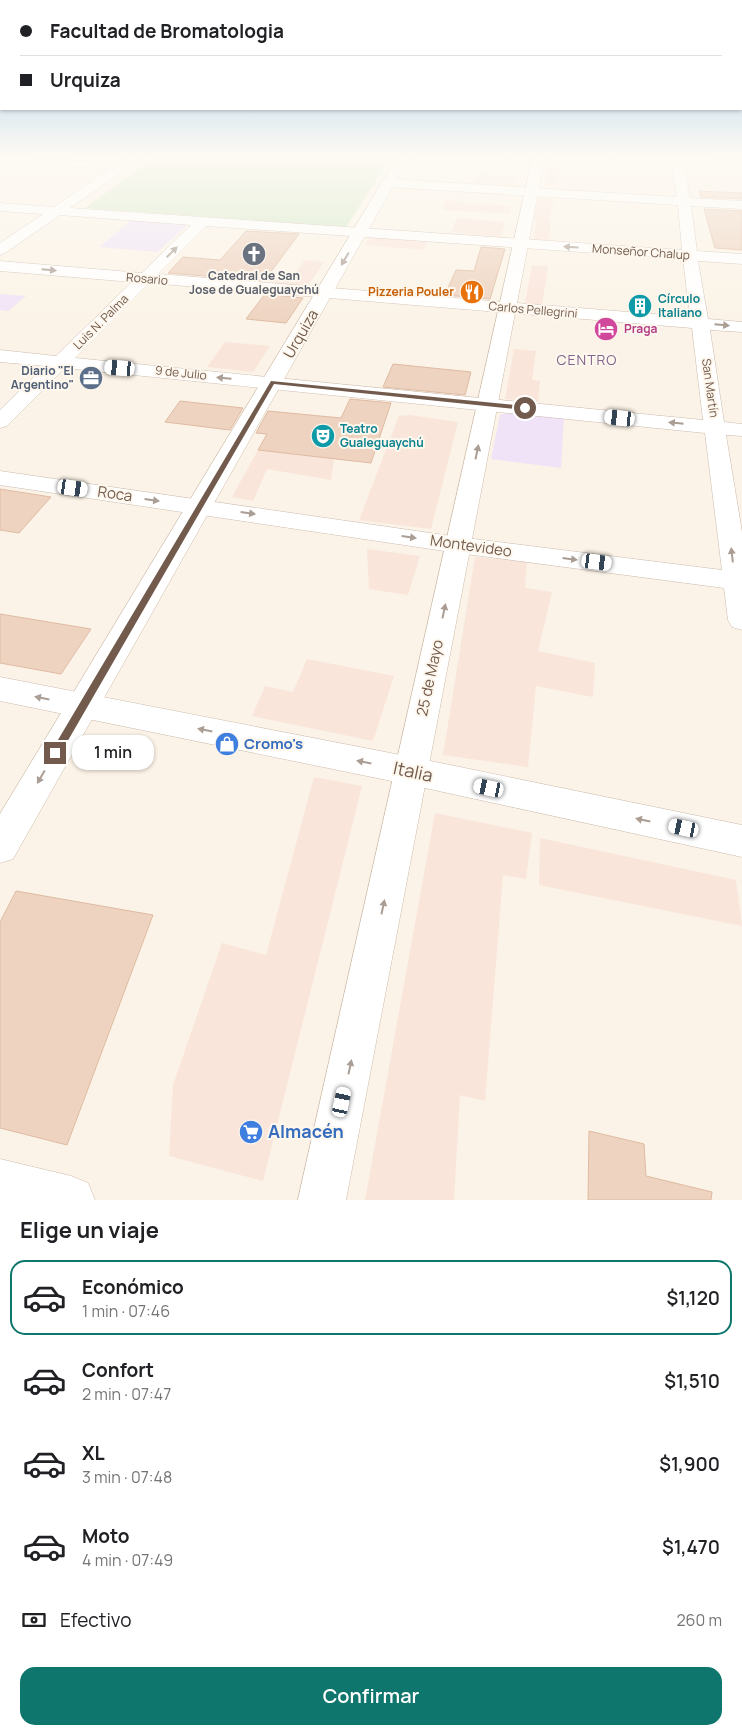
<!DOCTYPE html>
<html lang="es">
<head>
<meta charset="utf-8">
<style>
  :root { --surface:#fff; --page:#f2f2f2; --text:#202124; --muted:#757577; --line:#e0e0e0; --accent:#0f766e }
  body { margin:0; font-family:Manrope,sans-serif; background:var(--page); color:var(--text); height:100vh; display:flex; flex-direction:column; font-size:19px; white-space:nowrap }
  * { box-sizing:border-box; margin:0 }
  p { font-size:16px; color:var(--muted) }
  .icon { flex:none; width:28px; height:28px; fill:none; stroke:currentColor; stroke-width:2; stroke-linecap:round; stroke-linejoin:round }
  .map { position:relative; height:1200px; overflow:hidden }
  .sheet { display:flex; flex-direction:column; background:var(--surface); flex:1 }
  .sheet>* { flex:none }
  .guide { position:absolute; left:0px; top:0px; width:742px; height:110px; box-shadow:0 1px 4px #0004; display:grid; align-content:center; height:110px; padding:0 20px; background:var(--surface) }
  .end { position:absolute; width:22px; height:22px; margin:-11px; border:6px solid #725b4d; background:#fff; box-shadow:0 0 0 2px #fff }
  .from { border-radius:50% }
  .bubble { position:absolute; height:35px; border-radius:15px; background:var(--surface); box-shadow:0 1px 4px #0004; font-size:16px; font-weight:600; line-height:35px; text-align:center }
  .car { position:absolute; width:15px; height:30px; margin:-15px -8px; border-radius:6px; box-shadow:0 0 4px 1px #0007; background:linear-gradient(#fff 24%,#345 0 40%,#fff 0 76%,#345 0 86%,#fff 0) }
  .guide b { display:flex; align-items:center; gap:18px; height:48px; font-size:19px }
  .guide b+b { border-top:1px solid var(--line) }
  .guide i { width:12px; height:12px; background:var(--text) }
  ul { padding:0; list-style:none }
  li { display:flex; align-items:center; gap:15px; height:75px; margin:0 10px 8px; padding:0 10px; border:2px solid transparent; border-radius:15px }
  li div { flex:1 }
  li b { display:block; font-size:19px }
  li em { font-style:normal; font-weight:600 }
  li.selected { border-color:var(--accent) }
  li>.icon { width:45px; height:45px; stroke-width:1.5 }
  h2 { padding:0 20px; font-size:22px; line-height:60px }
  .pay { display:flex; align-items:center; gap:12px; height:55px; padding:0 20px; font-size:19px }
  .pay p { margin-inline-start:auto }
  .cta { display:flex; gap:10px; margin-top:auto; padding:10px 20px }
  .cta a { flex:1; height:58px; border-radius:15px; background:var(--accent); color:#fff; font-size:20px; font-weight:600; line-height:58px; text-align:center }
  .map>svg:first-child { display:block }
  .commercial { fill:#fae5db }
  .education { fill:#f0e3f7 }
  .green { fill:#d3e7c6 }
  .building { fill:#eed3c0; stroke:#dfbba2 }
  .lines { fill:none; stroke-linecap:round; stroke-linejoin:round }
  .street-casing { stroke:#ccbbae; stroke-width:1 }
  .secondary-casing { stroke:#cebcab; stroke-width:1 }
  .street { fill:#fff; fill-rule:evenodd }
  .secondary { fill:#fff; fill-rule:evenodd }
  .oneway { fill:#aa9d94 }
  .route { fill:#725b4d }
  .labels { text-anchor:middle; stroke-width:4; stroke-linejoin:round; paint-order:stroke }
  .far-street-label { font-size:12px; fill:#725b4d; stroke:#fef7ed }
  .far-worship-label { font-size:12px; font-weight:bold; fill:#5b616d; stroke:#fef7ed }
  .far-food-label { font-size:12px; font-weight:bold; fill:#c56008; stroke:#fef7ed; text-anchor:end }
  .far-culture-label { font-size:12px; font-weight:bold; fill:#0d838f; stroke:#fef7ed; text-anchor:start }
  .far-hotel-label { font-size:12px; font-weight:bold; fill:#b23c85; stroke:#fef7ed; text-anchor:start }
  .far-service-label { font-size:12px; font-weight:bold; fill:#4e5e75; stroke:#fef7ed; text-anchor:end }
  .far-neighbourhood-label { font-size:14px; letter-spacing:1px; fill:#81658e; stroke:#fef7ed }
  .street-label { font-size:15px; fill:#725b4d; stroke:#fef7ed }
  .shop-label { font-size:15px; font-weight:bold; fill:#366cbe; stroke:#fef7ed; text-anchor:start }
  .near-street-label { font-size:18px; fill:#725b4d; stroke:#fef7ed }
  .near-shop-label { font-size:18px; font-weight:bold; fill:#366cbe; stroke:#fef7ed; text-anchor:start }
</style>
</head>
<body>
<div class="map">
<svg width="742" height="1200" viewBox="0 0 742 1200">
  <rect width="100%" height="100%" fill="#fbf3e7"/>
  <!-- commercial -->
  <path class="commercial" d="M549,156H564L556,187L546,185Z
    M477,174L517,176L515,188L474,185Z
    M539,198L554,199L549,221H551L549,241L534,240L536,220H534Z
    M445,201L511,206L509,214L442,210Z
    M457,218L505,222L501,237L451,232Z
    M370,236L428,240L424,250L365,245Z
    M305,260L324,262L307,287L272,283L276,278L291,279Z
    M532,265L548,266L542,306L525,304Z
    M225,342L270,346L253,372L207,367Z
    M514,349L536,351L532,380L540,381L538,402L505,399Z
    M410,415L458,422L431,529L359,520L399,416Z
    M258,450L334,459L331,480L267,469L253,501L232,497Z
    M367,549L420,556L408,595L369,589Z
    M475,557L527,562L525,588L552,592L538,651L595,663L593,697L536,686L528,767L443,755Z
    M307,659L394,676L373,741L252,716L265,686L293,692Z
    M314,777L362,786L263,1181L169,1156L173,1085L222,943L266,955Z
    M435,813L532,833L526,879L503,875L485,1101L460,1095L454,1200H365Z
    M540,838L736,880L742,926L539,885Z"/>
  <!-- education -->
  <path class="education" d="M133,219L189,223L158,252L99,247Z
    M0,294L26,296L8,311L0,310Z
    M512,411L564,417L561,468L491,459L500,415Z"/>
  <!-- green -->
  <path class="green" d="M157,156H392L346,227L85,208Z"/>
  <!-- building -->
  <path class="building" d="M699,191L742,193V199L701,197Z
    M704,209L742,211V250L715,248Z
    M246,231L299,234L264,281L168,273L183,257L220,260Z
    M481,247L505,249L490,299L445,295L456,270L474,271Z
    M265,294L303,298L286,323L246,319Z
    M393,364L471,372L465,395L383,387Z
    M350,399L391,403L371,463L258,450L267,434L256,433L268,411L341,418Z
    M180,401L243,408L230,430L165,422Z
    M0,489L51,497L19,533L0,530Z
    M0,614L91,629L61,674L0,663Z
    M16,891L153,915L67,1145L0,1128V922Z
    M589,1131L644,1144L646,1176L712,1192L711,1200H588Z"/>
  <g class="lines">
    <!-- street casing -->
    <g class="street-casing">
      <path id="street" d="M0,156L119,163L129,156H143L132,165L134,167L132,170H124L70,208L682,250L678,205L389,187L383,183L389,179L677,197L671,162L617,160L611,156L742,158V166L683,163L690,198L742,201V209L691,206L697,251L742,254V264L698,261L708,319L742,322V332L710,330L724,422L742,424V436L726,435L742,532V630L732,627L728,620L724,588L458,553L0,485V471L458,537L722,570L705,433L65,368L7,426L0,428V410L45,366L0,362V350L56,356L132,282L0,271V261L142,273L191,225L60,215L5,253L0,255V243L43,214L0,211V203L54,207L109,169L0,162ZM206,226L683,259L690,317L158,274ZM149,283L692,328L703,420L75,358Z
        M0,677L411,757L742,825V857L411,785L0,701Z
        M0,1159L71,1176L88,1183L95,1200H0Z"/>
    </g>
    <!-- secondary casing -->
    <g class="secondary-casing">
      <path id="secondary" d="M398,156H410L13,859L0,863V814Z
        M533,156H545L346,1200H298Z"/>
    </g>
    <!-- street -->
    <use href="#street" class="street"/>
    <!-- secondary -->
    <use href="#secondary" class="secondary"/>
  </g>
  <!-- one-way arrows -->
  <defs><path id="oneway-solid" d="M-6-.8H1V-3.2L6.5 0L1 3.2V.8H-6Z" transform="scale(1.25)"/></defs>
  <g class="oneway">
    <use href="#oneway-solid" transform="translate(571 247) rotate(-176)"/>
    <use href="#oneway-solid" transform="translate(172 252) rotate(-45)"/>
    <use href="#oneway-solid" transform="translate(345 259) rotate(120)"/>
    <use href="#oneway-solid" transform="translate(49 270) rotate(5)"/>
    <use href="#oneway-solid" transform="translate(722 325) rotate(5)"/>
    <use href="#oneway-solid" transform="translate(224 378) rotate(-175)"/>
    <use href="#oneway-solid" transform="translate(676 423) rotate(-174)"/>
    <use href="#oneway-solid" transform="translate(477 452) rotate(-78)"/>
    <use href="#oneway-solid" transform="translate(152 500) rotate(8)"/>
    <use href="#oneway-solid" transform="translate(248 513) rotate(8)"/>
    <use href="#oneway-solid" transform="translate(409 537) rotate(8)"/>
    <use href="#oneway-solid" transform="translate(732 555) rotate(-97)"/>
    <use href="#oneway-solid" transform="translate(570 559) rotate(7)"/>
    <use href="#oneway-solid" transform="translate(444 611) rotate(-78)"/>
    <use href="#oneway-solid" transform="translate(42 698) rotate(-169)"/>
    <use href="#oneway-solid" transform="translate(205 730) rotate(-169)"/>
    <use href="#oneway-solid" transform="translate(364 762) rotate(-169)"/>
    <use href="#oneway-solid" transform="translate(41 777) rotate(120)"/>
    <use href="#oneway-solid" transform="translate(643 820) rotate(-168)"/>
    <use href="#oneway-solid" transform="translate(383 907) rotate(-78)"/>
    <use href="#oneway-solid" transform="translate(350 1067) rotate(-78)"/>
  </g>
  <!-- sky -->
  <linearGradient id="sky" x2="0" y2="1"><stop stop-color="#96c4e6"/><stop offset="0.48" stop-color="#fdfaf4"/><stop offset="1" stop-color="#fdfaf4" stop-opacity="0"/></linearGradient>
  <rect width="742" height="324" fill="url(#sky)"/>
  <!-- route -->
  <path class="route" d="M271,381L525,406L528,408L525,410L274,384L59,756H52V750Z"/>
  <!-- icons -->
  <defs>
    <g id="church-disc" transform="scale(1.25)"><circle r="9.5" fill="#6b7280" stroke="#fef7ed"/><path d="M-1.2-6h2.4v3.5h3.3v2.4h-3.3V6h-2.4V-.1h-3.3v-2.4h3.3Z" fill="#fff"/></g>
    <g id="restaurant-disc" transform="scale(1.25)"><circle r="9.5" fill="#e8710a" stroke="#fef7ed"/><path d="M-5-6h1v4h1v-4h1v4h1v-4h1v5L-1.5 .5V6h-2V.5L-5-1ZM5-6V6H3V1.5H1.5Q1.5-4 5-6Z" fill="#fff"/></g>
    <g id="building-disc" transform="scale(1.25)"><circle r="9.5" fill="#0f9aa8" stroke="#fef7ed"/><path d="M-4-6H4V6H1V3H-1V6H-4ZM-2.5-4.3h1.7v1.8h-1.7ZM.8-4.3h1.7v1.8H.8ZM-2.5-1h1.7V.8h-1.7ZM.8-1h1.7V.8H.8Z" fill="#fff"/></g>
    <g id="hotel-disc" transform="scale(1.25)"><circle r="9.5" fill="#d1479c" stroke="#fef7ed"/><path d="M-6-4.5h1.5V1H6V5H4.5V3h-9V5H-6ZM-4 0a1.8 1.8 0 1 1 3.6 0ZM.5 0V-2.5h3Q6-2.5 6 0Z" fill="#fff"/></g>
    <g id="office-disc" transform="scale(1.25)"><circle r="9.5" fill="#5c6f8a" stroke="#fef7ed"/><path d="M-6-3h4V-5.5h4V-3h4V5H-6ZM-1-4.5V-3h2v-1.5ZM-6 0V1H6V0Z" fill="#fff"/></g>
    <g id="theatre-disc" transform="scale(1.25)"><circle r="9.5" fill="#0f9aa8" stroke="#fef7ed"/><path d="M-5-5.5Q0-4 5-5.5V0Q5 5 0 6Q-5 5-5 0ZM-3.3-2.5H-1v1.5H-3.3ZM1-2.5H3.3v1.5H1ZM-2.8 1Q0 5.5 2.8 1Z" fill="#fff"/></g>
    <g id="shop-disc" transform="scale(1.25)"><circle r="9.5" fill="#3f7fe0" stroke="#fef7ed"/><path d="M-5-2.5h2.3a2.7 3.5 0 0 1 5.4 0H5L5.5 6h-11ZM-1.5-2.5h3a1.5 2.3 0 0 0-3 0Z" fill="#fff"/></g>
    <g id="supermarket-disc" transform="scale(1.25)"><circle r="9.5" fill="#3f7fe0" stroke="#fef7ed"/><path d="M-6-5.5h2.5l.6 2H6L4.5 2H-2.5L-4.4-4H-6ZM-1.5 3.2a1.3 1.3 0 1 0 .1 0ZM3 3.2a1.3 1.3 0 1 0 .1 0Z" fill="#fff"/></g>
  </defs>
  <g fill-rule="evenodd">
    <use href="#church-disc" x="254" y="254"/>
    <use href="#restaurant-disc" x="472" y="292"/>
    <use href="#building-disc" x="640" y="306"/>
    <use href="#hotel-disc" x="606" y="329"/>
    <use href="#office-disc" x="91" y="378"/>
    <use href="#theatre-disc" x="323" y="436"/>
    <use href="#shop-disc" x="227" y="744"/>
    <use href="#supermarket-disc" x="251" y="1132"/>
  </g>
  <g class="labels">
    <!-- far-street labels -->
    <g class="far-street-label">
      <text transform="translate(641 252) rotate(4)" y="4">Monseñor Chalup</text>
      <text transform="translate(147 279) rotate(5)" y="4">Rosario</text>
      <text transform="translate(533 310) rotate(5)" y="4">Carlos Pellegrini</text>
      <text transform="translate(101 322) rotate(-45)" y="4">Luis N. Palma</text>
      <text transform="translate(181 373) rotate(6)" y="4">9 de Julio</text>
      <text transform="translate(710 388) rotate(82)" y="4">San Martín</text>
    </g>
    <!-- far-worship labels -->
    <g class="far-worship-label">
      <text x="254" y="280">Catedral de San<tspan x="254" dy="14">Jose de Gualeguaychú</tspan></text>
    </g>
    <!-- far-food labels -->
    <g class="far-food-label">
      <text x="454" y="296">Pizzeria Pouler</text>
    </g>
    <!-- far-culture labels -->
    <g class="far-culture-label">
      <text x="658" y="303">Círculo<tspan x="658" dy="14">Italiano</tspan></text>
      <text x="340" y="433">Teatro<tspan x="340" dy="14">Gualeguaychú</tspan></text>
    </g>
    <!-- far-hotel labels -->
    <g class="far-hotel-label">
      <text x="624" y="333">Praga</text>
    </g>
    <!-- far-service labels -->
    <g class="far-service-label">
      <text x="74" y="375">Diario "El<tspan x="74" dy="14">Argentino"</tspan></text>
    </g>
    <!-- far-neighbourhood labels -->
    <g class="far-neighbourhood-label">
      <text x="587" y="365">CENTRO</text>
    </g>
    <!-- street labels -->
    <g class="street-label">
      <text transform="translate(301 334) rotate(-60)" y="5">Urquiza</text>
      <text transform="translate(115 494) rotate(8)" y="5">Roca</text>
      <text transform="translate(471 546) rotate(8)" y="5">Montevideo</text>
      <text transform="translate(430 678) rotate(-78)" y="5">25 de Mayo</text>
    </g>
    <!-- shop labels -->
    <g class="shop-label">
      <text x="244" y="749">Cromo's</text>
    </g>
    <!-- near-street labels -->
    <g class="near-street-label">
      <text transform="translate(413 772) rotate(12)" y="6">Italia</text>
    </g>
    <!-- near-shop labels -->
    <g class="near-shop-label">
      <text x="268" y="1138">Almacén</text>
    </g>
  </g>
</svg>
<i class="end from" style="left:525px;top:408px"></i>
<i class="end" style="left:55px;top:753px"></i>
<div class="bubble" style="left:72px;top:735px;width:82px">1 min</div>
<i class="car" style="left:120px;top:368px;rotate:275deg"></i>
<i class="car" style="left:620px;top:418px;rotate:276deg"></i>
<i class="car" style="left:73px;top:488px;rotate:98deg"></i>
<i class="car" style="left:597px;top:562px;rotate:97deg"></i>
<i class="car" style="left:489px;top:788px;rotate:282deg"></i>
<i class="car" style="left:684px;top:828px;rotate:282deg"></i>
<i class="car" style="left:342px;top:1102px;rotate:12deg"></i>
<div class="guide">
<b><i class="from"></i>Facultad de Bromatologia</b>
<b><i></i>Urquiza</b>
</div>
</div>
<section class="sheet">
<h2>Elige un viaje</h2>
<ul>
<li class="selected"><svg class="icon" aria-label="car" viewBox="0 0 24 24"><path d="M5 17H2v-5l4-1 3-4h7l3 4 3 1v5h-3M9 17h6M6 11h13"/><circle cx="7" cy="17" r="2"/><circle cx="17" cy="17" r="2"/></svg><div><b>Económico</b><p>1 min · 07:46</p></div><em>$1,120</em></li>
<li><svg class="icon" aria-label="car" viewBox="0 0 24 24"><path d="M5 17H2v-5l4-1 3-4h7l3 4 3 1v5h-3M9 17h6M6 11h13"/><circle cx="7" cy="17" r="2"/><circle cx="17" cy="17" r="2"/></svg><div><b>Confort</b><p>2 min · 07:47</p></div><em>$1,510</em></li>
<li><svg class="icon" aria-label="car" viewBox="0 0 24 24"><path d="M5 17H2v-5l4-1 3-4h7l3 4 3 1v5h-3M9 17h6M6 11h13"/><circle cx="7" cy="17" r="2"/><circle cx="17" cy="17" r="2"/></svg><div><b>XL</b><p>3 min · 07:48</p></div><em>$1,900</em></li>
<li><svg class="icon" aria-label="car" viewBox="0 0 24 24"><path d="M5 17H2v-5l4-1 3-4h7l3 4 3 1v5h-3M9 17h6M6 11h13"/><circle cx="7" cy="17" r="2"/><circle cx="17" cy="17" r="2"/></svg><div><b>Moto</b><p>4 min · 07:49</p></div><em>$1,470</em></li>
</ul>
<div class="pay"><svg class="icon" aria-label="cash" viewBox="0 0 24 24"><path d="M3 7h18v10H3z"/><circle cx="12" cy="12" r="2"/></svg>Efectivo<p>260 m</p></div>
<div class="cta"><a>Confirmar</a></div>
</section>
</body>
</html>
